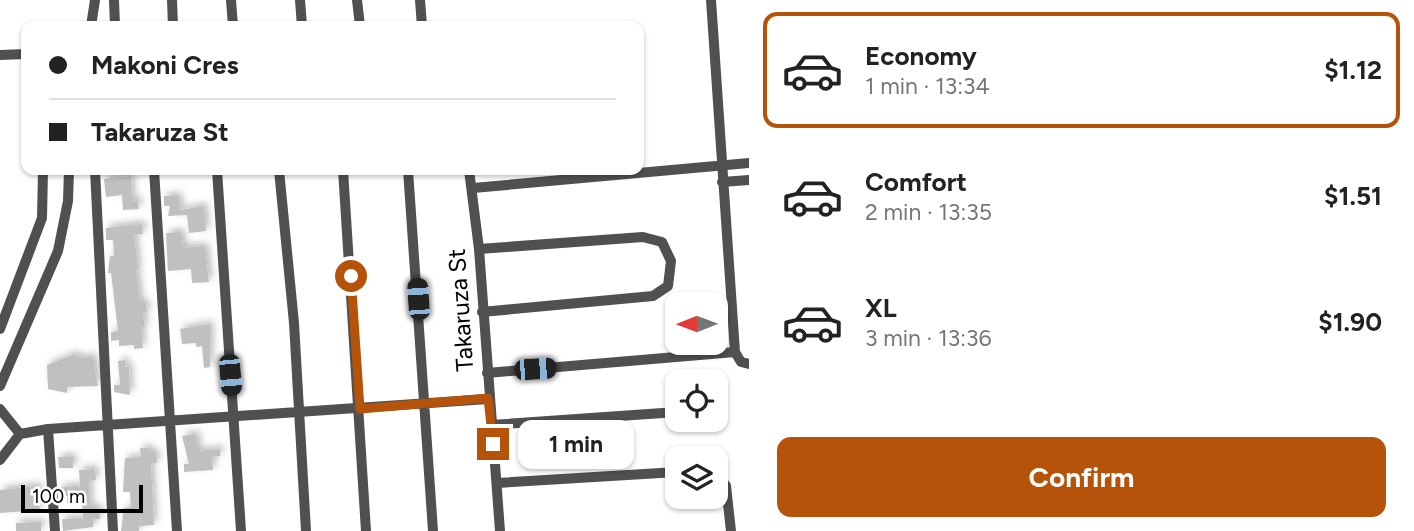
<!DOCTYPE html>
<html lang="en">
<head>
<meta charset="utf-8">
<style>
  :root { --surface:#fff; --page:#f6f6f6; --text:#222; --muted:#767676; --line:#e0e0e0; --accent:#b45309 }
  body { margin:0; font-family:Figtree,sans-serif; background:var(--page); color:var(--text); height:100vh; display:flex; flex-direction:column; font-size:26px; white-space:nowrap }
  * { box-sizing:border-box; margin:0 }
  p { font-size:23px; color:var(--muted) }
  .icon { flex:none; width:38px; height:38px; fill:none; stroke:currentColor; stroke-width:2; stroke-linecap:round; stroke-linejoin:round }
  .map { position:relative; flex:1; overflow:hidden }
  .side { display:flex; flex-direction:column; background:var(--surface); width:665px }
  .side>* { flex:none }
  .hud { position:absolute; left:21px; top:21px; width:623px; height:154px; border-radius:14px; box-shadow:0 2px 5px #0004; display:grid; align-content:center; height:154px; padding:0 28px; background:var(--surface) }
  .needle { width:46px; rotate:269deg }
  .tools { position:absolute; left:665px; top:292px; display:grid; gap:14px }
  .tools a { display:grid; place-items:center; width:63px; height:63px; border-radius:14px; background:var(--surface); box-shadow:0 2px 5px #0004; font-size:35px }
  .scale { position:absolute; left:21px; bottom:18px; width:122px; box-sizing:border-box; padding-left:7px; border:4px solid #000; border-top:0; font-size:19px; line-height:24px; white-space:nowrap; color:#000; -webkit-text-stroke:5px #fff; paint-order:stroke }
  .end { position:absolute; width:32px; height:32px; margin:-16px; border:9px solid #b45309; background:#fff; box-shadow:0 0 0 4px #fff }
  .from { border-radius:50% }
  .bubble { position:absolute; height:49px; border-radius:14px; background:var(--surface); box-shadow:0 2px 5px #0004; font-size:23px; font-weight:700; line-height:49px; text-align:center }
  .car { position:absolute; width:21px; height:42px; margin:-21px -10px; border-radius:9px; box-shadow:0 0 5px 2px #0007; background:linear-gradient(#222 24%,#8ab4d8 0 40%,#222 0 76%,#8ab4d8 0 86%,#222 0) }
  .hud b { display:flex; align-items:center; gap:24px; height:66px; font-size:26px }
  .hud b+b { border-top:2px solid var(--line) }
  .hud i { width:18px; height:18px; background:var(--text) }
  ul { padding:12px 0 0; list-style:none }
  li { display:flex; align-items:center; gap:21px; height:116px; margin:0 14px 10px; padding:0 14px; border:4px solid transparent; border-radius:14px }
  li div { flex:1 }
  li b { display:block; font-size:26px }
  li em { font-style:normal; font-weight:700 }
  li.on { border-color:var(--accent) }
  li>.icon { width:63px; height:63px; stroke-width:1.5 }
  .button { display:flex; gap:14px; margin-top:auto; padding:14px 28px }
  .button a { flex:1; height:80px; border-radius:14px; background:var(--accent); color:#fff; font-size:28px; font-weight:700; line-height:80px; text-align:center }
  main { display:flex; flex:1; min-height:0 }
  .map>svg:first-child { display:block }
  .building { fill:#c0c0c0; filter:url(#shadow) }
  .lines { fill:none; stroke-linecap:round; stroke-linejoin:round }
  .minor { stroke:#505050; stroke-width:10 }
  .route { stroke:#b45309; stroke-width:9 }
  .labels { text-anchor:middle; stroke-width:6; stroke-linejoin:round; paint-order:stroke }
  .street-label { font-size:24px; fill:#000; stroke:#fff }
</style>
</head>
<body>
<main>
<div class="map">
<svg width="749" height="531" viewBox="0 0 749 531">
  <defs>
    <filter id="shadow"><feDropShadow dx="3.5" dy="-3.5" stdDeviation="3.5" flood-color="#0004"/></filter>
  </defs>
  <rect width="100%" height="100%" fill="#fff"/>
  <!-- building -->
  <path class="building" d="M131,176L132,201L138,200L139,209L123,210L122,195L106,197L104,179Z
    M164,196H179L180,210L204,206L206,231L189,233L187,215L168,216L170,206H164Z
    M142,224L143,234H134L138,269L136,270L140,303H146L147,312L143,313L145,327H141L143,348L134,349V345L119,346V340L111,341V332L118,331L111,273H108L110,256H114L113,240H106V228Z
    M181,232L183,248L205,246L209,282L192,283L191,269L168,271L166,233Z
    M210,324V367L204,368L202,346L196,347V343L182,344L180,329Z
    M74,354L79,358L93,357L98,386L67,387V393L48,389L47,365Z
    M125,360V367L129,366L130,395L114,392V385H120L118,361Z
    M196,434L198,451L220,449V456L212,457L213,470L184,472V464H189L182,436Z
    M140,448H149L150,453H156L157,463H151L154,525L139,526V531H121L124,508H131L130,492H123L125,458H141Z
    M58,457H73V468H59Z
    M95,469L96,480L89,481L90,508H99L100,519H93V527L63,531L62,519H83L82,502L67,503V496H60V487H80L79,470Z
    M38,486L40,510L0,513V490Z
    M41,522V531H16V523Z"/>
  <g class="lines">
    <!-- minor -->
    <path class="minor" d="M114,0L115,26
      M172,0L173,26
      M231,0L233,26
      M300,0L302,26
      M357,0L360,26
      M420,0L422,26
      M711,0L735,352L741,362L749,364
      M91,26L95,0
      M0,55L26,54
      M95,170L113,531
      M154,170L177,531
      M217,170L241,531
      M279,170L294,323L306,531
      M343,170L366,531
      M408,170L433,531
      M469,170L479,249L500,531
      M722,182L749,180
      M473,188L749,163
      M479,249L643,237L662,242L671,261L668,286L653,296L482,312
      M0,329L42,218L43,170
      M487,373L735,352
      M0,386L58,251L68,201L69,170
      M0,409L20,434
      M491,425L677,412
      M48,429L55,531
      M0,460L20,434L48,429L488,399
      M716,472L726,486L731,531
      M497,483L677,472"/>
  </g>
  <g class="lines">
    <!-- route -->
    <path class="route" d="M351,276L360,409L488,398L493,444"/>
  </g>
  <g class="labels">
    <!-- street labels -->
    <g class="street-label">
      <text transform="translate(461 310) rotate(-94)" y="8">Takaruza St</text>
    </g>
  </g>
</svg>
<div class="tools">
<a><svg class="needle" viewBox="-14 -14 28 28"><path d="M0-13l5 13h-10z" fill="#e53935"/><path d="M0 13l5-13h-10z" fill="#767676"/></svg></a>
<a><svg class="icon" aria-label="locate" viewBox="0 0 24 24"><circle cx="12" cy="12" r="6"/><path d="M12 2v4M12 18v4M2 12h4M18 12h4"/></svg></a>
<a><svg class="icon" aria-label="layers" viewBox="0 0 24 24"><path d="M12 4l9 5-9 5-9-5zM3 14l9 5 9-5"/></svg></a>
</div>
<div class="scale">100 m</div>
<i class="end from" style="left:351px;top:276px"></i>
<i class="end" style="left:493px;top:444px"></i>
<div class="bubble" style="left:518px;top:420px;width:116px">1 min</div>
<i class="car" style="left:418px;top:299px;rotate:356deg"></i>
<i class="car" style="left:535px;top:369px;rotate:86deg"></i>
<i class="car" style="left:230px;top:375px;rotate:175deg"></i>
<div class="hud">
<b><i class="from"></i>Makoni Cres</b>
<b><i></i>Takaruza St</b>
</div>
</div>
<section class="side">
<ul>
<li class="on"><svg class="icon" aria-label="car" viewBox="0 0 24 24"><path d="M5 17H2v-5l4-1 3-4h7l3 4 3 1v5h-3M9 17h6M6 11h13"/><circle cx="7" cy="17" r="2"/><circle cx="17" cy="17" r="2"/></svg><div><b>Economy</b><p>1 min · 13:34</p></div><em>$1.12</em></li>
<li><svg class="icon" aria-label="car" viewBox="0 0 24 24"><path d="M5 17H2v-5l4-1 3-4h7l3 4 3 1v5h-3M9 17h6M6 11h13"/><circle cx="7" cy="17" r="2"/><circle cx="17" cy="17" r="2"/></svg><div><b>Comfort</b><p>2 min · 13:35</p></div><em>$1.51</em></li>
<li><svg class="icon" aria-label="car" viewBox="0 0 24 24"><path d="M5 17H2v-5l4-1 3-4h7l3 4 3 1v5h-3M9 17h6M6 11h13"/><circle cx="7" cy="17" r="2"/><circle cx="17" cy="17" r="2"/></svg><div><b>XL</b><p>3 min · 13:36</p></div><em>$1.90</em></li>
</ul>
<div class="button"><a>Confirm</a></div>
</section>
</main>
</body>
</html>
